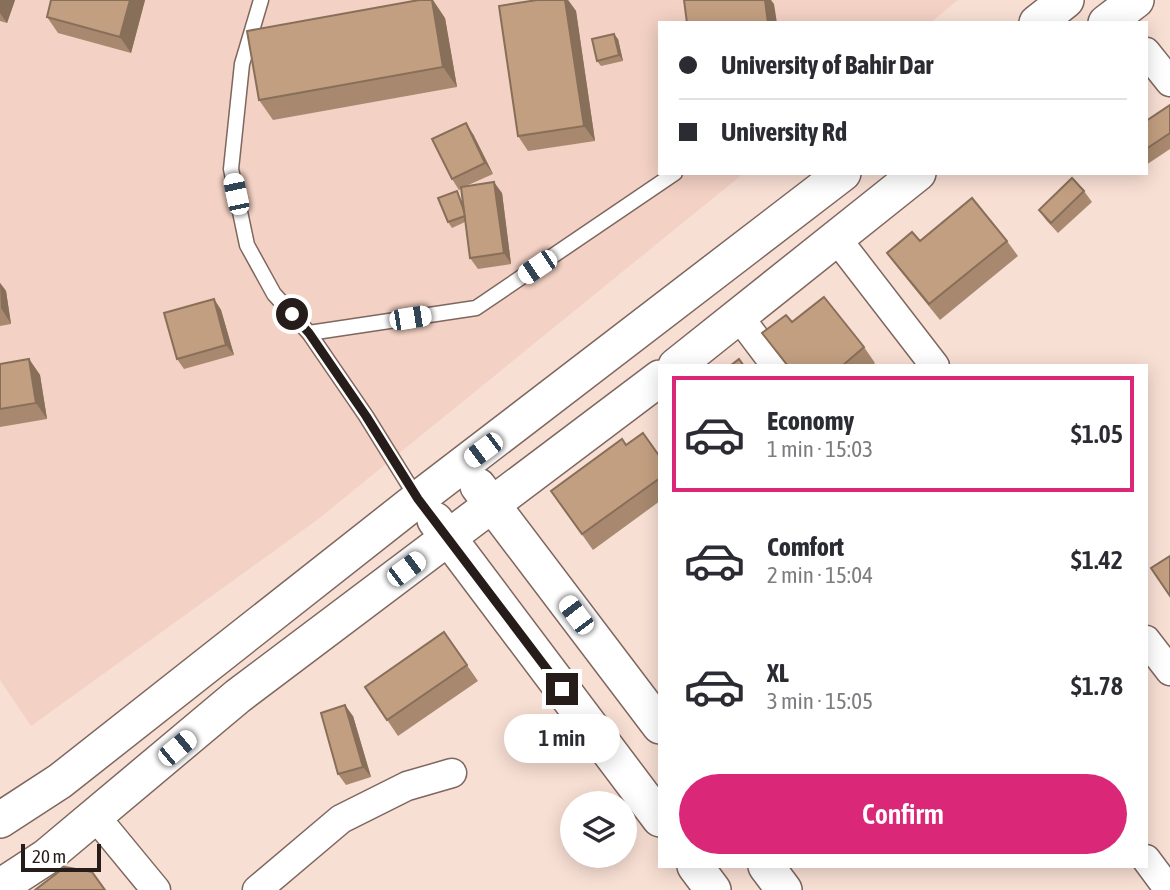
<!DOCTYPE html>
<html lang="en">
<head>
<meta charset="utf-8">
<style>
  :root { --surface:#fff; --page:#f2f2f3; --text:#2b2b33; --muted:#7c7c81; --line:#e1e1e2; --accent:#db2777 }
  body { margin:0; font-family:"Asap Condensed",sans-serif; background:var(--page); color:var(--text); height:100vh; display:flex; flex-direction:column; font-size:26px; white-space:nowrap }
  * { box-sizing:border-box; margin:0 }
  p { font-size:23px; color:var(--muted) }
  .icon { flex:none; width:38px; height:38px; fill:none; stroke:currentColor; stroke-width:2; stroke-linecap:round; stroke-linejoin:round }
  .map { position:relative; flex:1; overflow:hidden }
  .drawer { position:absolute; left:658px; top:364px; width:490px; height:504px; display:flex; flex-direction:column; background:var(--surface); border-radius:0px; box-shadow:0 4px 18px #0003 }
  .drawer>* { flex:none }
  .top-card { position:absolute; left:658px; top:21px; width:490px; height:154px; border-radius:0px; box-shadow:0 4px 18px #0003; display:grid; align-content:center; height:154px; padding:0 21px; background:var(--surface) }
  .buttons { position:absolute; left:560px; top:791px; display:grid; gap:14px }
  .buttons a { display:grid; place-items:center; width:77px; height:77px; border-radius:50%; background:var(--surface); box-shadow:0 4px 18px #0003; font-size:35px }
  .scale { position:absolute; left:21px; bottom:18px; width:80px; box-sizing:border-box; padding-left:7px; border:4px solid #261c19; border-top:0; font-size:19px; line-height:24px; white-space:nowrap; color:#261c19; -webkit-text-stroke:5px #fff; paint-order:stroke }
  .end { position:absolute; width:32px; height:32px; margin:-16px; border:9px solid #261c19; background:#fff; box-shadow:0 0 0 4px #fff }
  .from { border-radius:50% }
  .bubble { position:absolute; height:49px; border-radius:24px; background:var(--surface); box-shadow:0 4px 18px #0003; font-size:23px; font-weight:600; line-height:49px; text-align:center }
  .car { position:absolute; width:21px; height:42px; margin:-21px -10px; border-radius:9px; box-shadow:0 0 5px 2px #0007; background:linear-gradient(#fff 24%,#345 0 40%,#fff 0 76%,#345 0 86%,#fff 0) }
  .top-card b { display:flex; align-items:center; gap:24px; height:66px; font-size:26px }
  .top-card b+b { border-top:2px solid var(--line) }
  .top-card i { width:18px; height:18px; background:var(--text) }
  ul { padding:12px 0 0; list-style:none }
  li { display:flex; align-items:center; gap:21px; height:116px; margin:0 14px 10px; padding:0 7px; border:4px solid transparent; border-radius:0px }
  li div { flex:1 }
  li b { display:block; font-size:26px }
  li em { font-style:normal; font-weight:600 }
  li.active { border-color:var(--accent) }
  li>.icon { width:63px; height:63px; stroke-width:1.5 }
  .primary-button { display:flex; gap:14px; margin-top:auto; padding:14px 21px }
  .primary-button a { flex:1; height:80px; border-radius:42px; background:var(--accent); color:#fff; font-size:28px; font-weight:600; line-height:80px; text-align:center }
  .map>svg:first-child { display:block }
  .built { fill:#f3d1c4 }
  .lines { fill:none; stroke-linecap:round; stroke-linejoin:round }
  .service-casing { stroke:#7e675e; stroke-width:17 }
  .minor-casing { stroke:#7e675e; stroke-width:31 }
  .tertiary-casing { stroke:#7e675e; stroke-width:38 }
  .service { stroke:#fff; stroke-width:14 }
  .minor { stroke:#fff; stroke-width:28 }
  .tertiary { stroke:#fff; stroke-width:35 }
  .wall { fill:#a8896f }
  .shaded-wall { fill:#886f5a }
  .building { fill:#c39f81; stroke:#886f5a; stroke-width:2 }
  .route { stroke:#261c19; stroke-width:9 }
</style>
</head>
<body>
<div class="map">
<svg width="1170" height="890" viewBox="0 0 1170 890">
  <rect width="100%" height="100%" fill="#f8dfd4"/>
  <!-- built -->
  <path class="built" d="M0,0H958L930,23H660V173H744L317,520L31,726L0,680Z"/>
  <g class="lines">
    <!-- service casing -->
    <g class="service-casing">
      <path id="service" d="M261,0L242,64L231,169L247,245L274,294L309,333L366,416L417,498
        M309,333L476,308L675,173"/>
    </g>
    <!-- minor casing -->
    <g class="minor-casing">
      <path id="minor" d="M1146,52L1170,82
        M837,239L935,366
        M740,318L776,366
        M1146,640L1170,671
        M95,816L156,890
        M1146,859L1169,890
        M257,890L341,819L407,786L452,773"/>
    </g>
    <!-- tertiary casing -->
    <g class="tertiary-casing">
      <path id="tertiary" d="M1037,23L1066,0
        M1106,23L1136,0
        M676,366L918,173
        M478,486L660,726
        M435,520L660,819
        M0,820L60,781L418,499L843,173
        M695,866L713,890
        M766,866L784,890
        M0,887L46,857L238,696L660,378"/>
    </g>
    <!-- service -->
    <use href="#service" class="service"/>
    <!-- minor -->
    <use href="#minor" class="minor"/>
    <!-- tertiary -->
    <use href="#tertiary" class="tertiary"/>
  </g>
  <!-- wall -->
  <path class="wall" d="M0,0H15L7,23L0,21Z
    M51,0H145L131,53L58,33L47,17Z
    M537,0H568L576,11L595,141L528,151L518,136Z
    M445,18L457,87L273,120L259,100Z
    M618,39L623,61L601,66L597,61Z
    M1170,105V149L1146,165V121Z
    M473,134L493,174L466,186L502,193L511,264L478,269L470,258L465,222L452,228L448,222L457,191L462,201L461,189L459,190L452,179Z
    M1084,191L1092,202L1058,233L1046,220L1039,210Z
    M920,241H1007L1018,256L940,320L898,268L887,253Z
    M0,283L6,291L11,324L0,326Z
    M214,299L221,310L234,355L184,369L177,359Z
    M792,322L864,347L875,363L872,366H787L762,333Z
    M29,359L40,375L47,419L0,427V364Z
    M660,457V501L593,550L551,491Z
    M444,632L478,681L398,736L365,687Z
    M353,716L371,777L346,785L338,774Z"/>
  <!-- shaded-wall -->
  <path class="shaded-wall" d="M0,0H15L7,23L0,13Z
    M130,0H145L131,53L120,37Z
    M432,0H433L445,18L457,87L443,67Z
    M565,0H568L576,11L595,141L584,126Z
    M765,0H771L774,4L777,23H768Z
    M614,34L618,39L623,61L619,55Z
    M466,123L473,134L493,174L485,163Z
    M494,182L502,193L511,264L504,253Z
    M0,283L6,291L11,324L1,308Z
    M214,299L221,310L234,355L226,345Z
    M29,359L40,375L47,419L36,403Z
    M345,705L353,716L371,777L363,767Z"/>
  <!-- building -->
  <path class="building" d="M51,0H130L120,37L47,17Z
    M419,0H432L443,67L259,100L247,31Z
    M537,0H565L584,126L518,136L499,6Z
    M684,0H765L768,23H687Z
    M614,34L619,55L597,61L592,39Z
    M1170,105V133L1146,149V121Z
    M466,123L485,163L452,179L432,139Z
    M1072,178L1084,191L1051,223L1039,210Z
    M494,182L504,253L470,258L461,187Z
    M457,191L463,208L465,216L448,222L438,198Z
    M972,198L1007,241L929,304L887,253L912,232L920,241Z
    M824,297L864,347L842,366H788L762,333L786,315L792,322Z
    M214,299L226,345L177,359L164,313Z
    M29,359L36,403L0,409V364Z
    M739,359L744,366H730Z
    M643,433L660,457V478L582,534L551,491L622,439L626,445Z
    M1170,556V596L1151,568Z
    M444,632L467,665L387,720L365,687Z
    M345,705L363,767L338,774L321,713Z
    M65,867L92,872L105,890H35Z"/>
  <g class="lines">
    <!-- route -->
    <path class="route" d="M292,314L309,333L366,416L418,499L562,689"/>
  </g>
</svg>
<div class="buttons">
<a><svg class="icon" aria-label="layers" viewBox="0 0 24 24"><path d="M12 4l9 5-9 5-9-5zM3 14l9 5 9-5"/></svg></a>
</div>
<div class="scale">20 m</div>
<i class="end from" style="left:292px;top:314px"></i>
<i class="end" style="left:562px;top:689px"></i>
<div class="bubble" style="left:504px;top:714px;width:116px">1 min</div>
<i class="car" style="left:236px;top:194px;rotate:348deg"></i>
<i class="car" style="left:537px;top:267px;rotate:236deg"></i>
<i class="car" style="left:410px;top:318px;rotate:81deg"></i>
<i class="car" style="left:483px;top:450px;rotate:233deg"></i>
<i class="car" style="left:406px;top:569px;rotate:53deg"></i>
<i class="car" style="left:576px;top:615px;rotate:323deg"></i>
<i class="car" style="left:177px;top:748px;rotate:50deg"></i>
<div class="top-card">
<b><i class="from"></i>University of Bahir Dar</b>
<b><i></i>University Rd</b>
</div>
<section class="drawer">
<ul>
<li class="active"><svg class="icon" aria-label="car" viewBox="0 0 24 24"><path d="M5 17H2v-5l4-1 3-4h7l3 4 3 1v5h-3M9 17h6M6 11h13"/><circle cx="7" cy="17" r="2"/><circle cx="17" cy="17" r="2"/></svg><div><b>Economy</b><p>1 min · 15:03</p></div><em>$1.05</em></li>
<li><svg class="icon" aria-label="car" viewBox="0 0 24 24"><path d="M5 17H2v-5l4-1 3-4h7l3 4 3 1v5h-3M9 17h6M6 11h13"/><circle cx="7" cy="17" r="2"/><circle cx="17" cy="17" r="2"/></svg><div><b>Comfort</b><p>2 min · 15:04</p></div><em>$1.42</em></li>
<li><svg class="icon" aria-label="car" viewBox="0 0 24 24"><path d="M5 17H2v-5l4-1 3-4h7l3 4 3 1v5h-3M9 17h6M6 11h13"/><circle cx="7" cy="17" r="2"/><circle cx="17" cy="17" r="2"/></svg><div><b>XL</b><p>3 min · 15:05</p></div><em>$1.78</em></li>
</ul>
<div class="primary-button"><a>Confirm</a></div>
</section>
</div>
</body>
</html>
